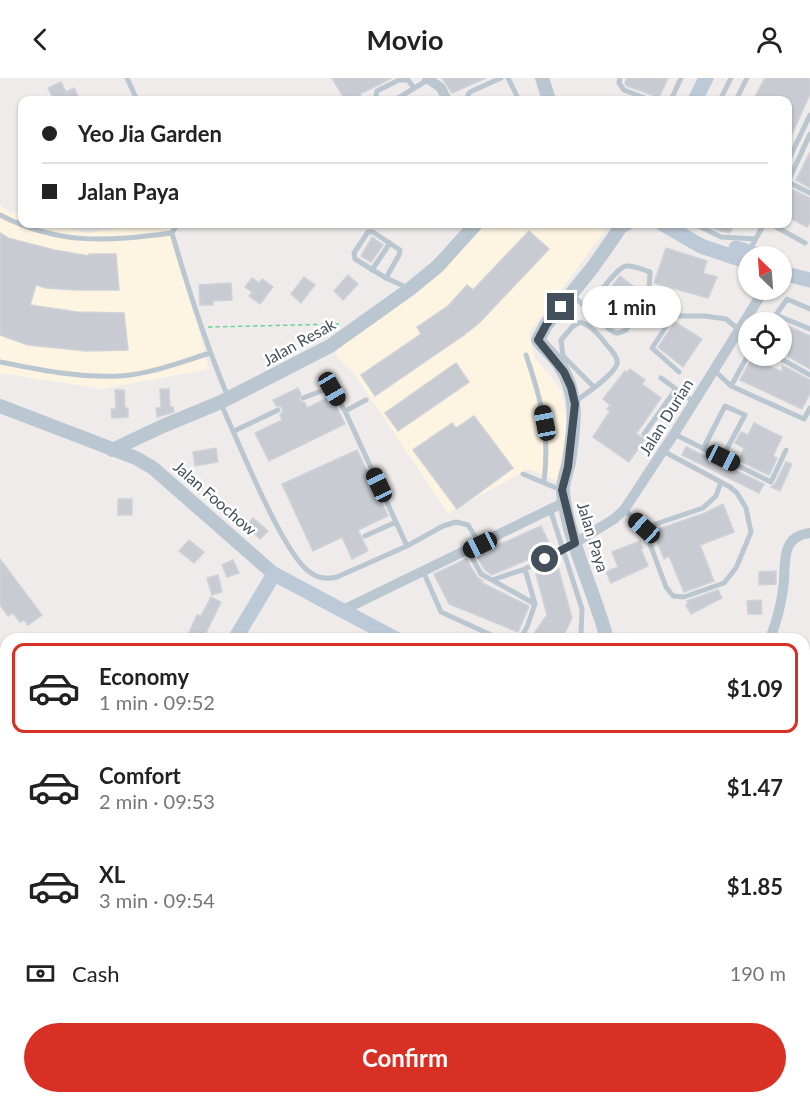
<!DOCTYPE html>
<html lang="en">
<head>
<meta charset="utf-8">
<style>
  :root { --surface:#fff; --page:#f2f2f2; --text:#222; --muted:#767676; --line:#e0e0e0; --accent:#d93025 }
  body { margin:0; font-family:Lato,sans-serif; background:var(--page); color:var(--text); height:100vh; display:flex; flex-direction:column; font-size:22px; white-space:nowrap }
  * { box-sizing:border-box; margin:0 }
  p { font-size:20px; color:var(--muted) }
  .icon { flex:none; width:33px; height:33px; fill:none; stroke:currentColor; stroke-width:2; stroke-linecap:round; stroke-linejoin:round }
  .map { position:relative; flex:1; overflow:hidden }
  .drawer { position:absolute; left:0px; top:555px; width:810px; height:471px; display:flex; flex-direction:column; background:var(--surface); border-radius:18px 18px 0 0; box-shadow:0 2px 4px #0004 }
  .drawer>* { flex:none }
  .top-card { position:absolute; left:18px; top:18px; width:774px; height:132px; border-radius:12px; box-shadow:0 2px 4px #0004; display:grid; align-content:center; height:132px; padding:0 24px; background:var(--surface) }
  .needle { width:39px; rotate:335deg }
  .buttons { position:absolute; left:738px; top:168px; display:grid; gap:12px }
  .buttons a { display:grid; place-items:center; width:54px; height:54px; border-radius:50%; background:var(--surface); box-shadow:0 2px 4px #0004; font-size:30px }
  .end { position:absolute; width:27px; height:27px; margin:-14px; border:8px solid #43505b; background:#fff; box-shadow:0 0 0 3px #fff }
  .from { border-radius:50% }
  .bubble { position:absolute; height:42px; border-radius:21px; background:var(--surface); box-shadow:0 2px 4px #0004; font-size:20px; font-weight:700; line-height:42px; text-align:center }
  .car { position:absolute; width:18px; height:36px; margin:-18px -9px; border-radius:8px; box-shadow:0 0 4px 2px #0007; background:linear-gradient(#222 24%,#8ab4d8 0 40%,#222 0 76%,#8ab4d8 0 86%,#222 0) }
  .top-card b { display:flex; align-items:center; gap:21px; height:57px; font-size:22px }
  .top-card b+b { border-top:2px solid var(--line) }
  .top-card i { width:15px; height:15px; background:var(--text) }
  ul { padding:10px 0 0; list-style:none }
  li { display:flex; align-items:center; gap:18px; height:90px; margin:0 12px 9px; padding:0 12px; border:3px solid transparent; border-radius:12px }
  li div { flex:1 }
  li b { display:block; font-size:22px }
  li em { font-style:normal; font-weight:700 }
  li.active { border-color:var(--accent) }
  li>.icon { width:54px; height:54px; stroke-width:1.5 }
  .pay { display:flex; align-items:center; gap:15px; height:66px; padding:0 24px; font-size:22px }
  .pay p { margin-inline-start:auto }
  .action { display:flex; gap:12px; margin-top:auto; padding:12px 24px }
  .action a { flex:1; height:69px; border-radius:36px; background:var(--accent); color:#fff; font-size:24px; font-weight:700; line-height:69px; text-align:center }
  header { display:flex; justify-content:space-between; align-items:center; height:78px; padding:0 24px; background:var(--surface); font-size:27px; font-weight:700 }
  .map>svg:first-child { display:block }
  .commercial { fill:#fdf4e1 }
  .building { fill:#c8cbd1; stroke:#cfd2d8; stroke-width:1.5 }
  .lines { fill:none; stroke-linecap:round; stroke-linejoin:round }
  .path { stroke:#6ad39b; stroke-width:1.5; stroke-dasharray:4.5 3; stroke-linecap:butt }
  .service { stroke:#bbc7d0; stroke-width:5 }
  .minor { stroke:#bbc7d0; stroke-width:10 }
  .tertiary { stroke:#bbc7d0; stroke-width:14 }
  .secondary { stroke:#bccad7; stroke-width:15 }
  .route { stroke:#43505b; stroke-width:8 }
  .labels { text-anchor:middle; stroke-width:5; stroke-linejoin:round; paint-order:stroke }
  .street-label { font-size:16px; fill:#43505b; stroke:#fff }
</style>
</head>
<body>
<header><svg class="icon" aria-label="back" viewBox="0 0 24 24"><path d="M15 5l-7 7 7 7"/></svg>Movio<svg class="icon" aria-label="person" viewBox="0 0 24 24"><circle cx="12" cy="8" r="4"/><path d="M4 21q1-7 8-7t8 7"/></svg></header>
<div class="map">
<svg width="810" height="1026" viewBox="0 0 810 1026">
  <rect width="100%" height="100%" fill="#efebeb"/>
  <!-- commercial -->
  <path class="commercial" d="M0,127L9,134L22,137V146H52L87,155L143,146H171L209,291L102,311L0,295Z
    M484,146H610L529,255L534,278L562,313L567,350L557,403L528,391L448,435L353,294L335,277L339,267L429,203Z"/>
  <!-- building -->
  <path class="building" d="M332,0H392L360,16L363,22H345Z
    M442,0H486L452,15Z
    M627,0H668L658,22L652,17L627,8L625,5Z
    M765,0H810V16L788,65V22H753Z
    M61,4L66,14L74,10L80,22H47L53,20L48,10Z
    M810,74V110L796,102Z
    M791,111L810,120V144L807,149L788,139V119Z
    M705,146H734L730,155L721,153Z
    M529,153L549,171L479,245L464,257L375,318L361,297L421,256L417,249L448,228L467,207L473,212Z
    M0,155L8,160L54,172L89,178V176H116L119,212H75L46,210L36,207L30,227L77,234L124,235L128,272L87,273L28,267L0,257Z
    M372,159L383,167L371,184L361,178Z
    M666,170L707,183L703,195L717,199L708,220L654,205Z
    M348,197L358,206L343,222L334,213Z
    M620,198L642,215L616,250L594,231Z
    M304,199L315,207L301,225L291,216Z
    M252,200L259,205L262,201L273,209L260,226L249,218L252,214L245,209Z
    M231,205L232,222L213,223V227H200L199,207Z
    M675,244L702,261L683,289L658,269Z
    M782,245L810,258V291L782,275Z
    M752,280L782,294V287L810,302V315L802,331L740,302Z
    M456,285L469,304L398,353L385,335Z
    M630,291L645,302L642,306L661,320L636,356L645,361L629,384L593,359L610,333L607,331L610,327L603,321L625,293L627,295Z
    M298,310L301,316L299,322L305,325L307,330L331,318L345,346L269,383L255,355L282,342L280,337L283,333L282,329L276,328L273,322Z
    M160,311H169L170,329H173L174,334L157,339L156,330H161Z
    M115,312H124L125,330H128V339L112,340L111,331H116Z
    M474,338L513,390L457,431L413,372L452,345L456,350Z
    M754,345L782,359L773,378L777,380L769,397L738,382L744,370L735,365L741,354L748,357Z
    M686,369L764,406L759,415L682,377Z
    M216,370L218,384L195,388L193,374Z
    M357,372L388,438L358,452L368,473L352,481L342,459L313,473L282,406Z
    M786,384L792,386L780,413L771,409L775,406Z
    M118,421H132V437H118Z
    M723,426L734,454L700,467L714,503L684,514L669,478L664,481L653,453L705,435Z
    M253,440L268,453L260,461L246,448Z
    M541,448L552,471L492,497L485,492L476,477Z
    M189,462L204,474L194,485L179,473Z
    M640,463L643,470L641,471L648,488L611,505L606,494L618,489L612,474Z
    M0,481L42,537L28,547L24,542L20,544L13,535L8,538L0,527Z
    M466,481L477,499L483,503L480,504L529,528L518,554L449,526L434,496Z
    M233,482L239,495L227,499L222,487Z
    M557,485L572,540L562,561H530L547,537L536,496Z
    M776,493V506L759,507V494Z
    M218,497L222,514L212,517L207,500Z
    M718,512L722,520L691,536L686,527L688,526L687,523Z
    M211,519L221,524L203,561L189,555L197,537L201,538Z
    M761,522L762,536H748L747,523Z"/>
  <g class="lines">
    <!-- path -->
    <path class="path" d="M208,249L339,246"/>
    <!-- service -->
    <path class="service" d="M127,0L137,22
      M508,0L519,22
      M620,0L619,5L624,12L650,22
      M378,22L376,17L377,13L399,2H408L414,10
      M395,22L429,1
      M467,22L468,17L470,14L501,0
      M671,22L681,0
      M720,22L731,0
      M736,22L747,0
      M788,83L810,37
      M788,104L810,56
      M788,104L810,115
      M0,137C60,168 108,163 172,155
      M177,146L172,155C188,211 206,266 228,319
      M695,146L721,159L755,161
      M771,146L805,165
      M749,173L764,146
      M372,192L390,165
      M386,200L399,177L400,172L373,154H368L354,175L355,181L386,200L408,210
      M572,216C578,222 610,255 616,255C618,256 624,253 626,252L649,213L650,194C643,192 634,187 626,188C616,190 595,221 587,231
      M776,237L810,251
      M771,244L787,221L810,231
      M526,277C542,324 550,354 544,404
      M748,277L731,308L804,341L810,330
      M563,278L594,309
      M776,278L810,297
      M558,282L563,278L561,262L573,248L581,244C591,248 600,258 606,266C610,271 619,279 617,286C614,297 584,317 575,324
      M0,284C39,292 80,300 120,298C150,296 181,284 210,275
      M714,292L731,308
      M679,294L652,270L673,238H705L726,241L748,259
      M661,300L694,324
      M303,320L329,310L332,311L345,333
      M366,322L345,333L407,468
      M221,326C237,360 283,478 311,495C319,501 328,501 337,499L407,468L443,448L456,444L468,447L480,466
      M234,353L278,332
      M644,356L676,311
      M674,356L771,404L786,372
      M703,371L725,328L745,337L722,380
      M523,396L561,412
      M550,431L582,531L581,557L579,561
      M625,432L644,450L666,509L673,518L684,519L724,505L736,490L751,454L746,430L737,415L730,409L663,373
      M644,450L703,430L716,418L721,404
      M365,458L396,444
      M468,472L481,496L492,502L525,491L575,465
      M423,493L441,534L500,561
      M492,502L535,526
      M520,561L527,549L535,526L525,491"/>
    <!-- minor -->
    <path class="minor" d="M427,0L441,10L447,22
      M618,153L630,146
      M575,465L614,441L624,432L674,356L764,212
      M341,533L565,424
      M770,561C776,545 781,528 783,511C787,488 778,459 810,455
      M804,791L810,778
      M254,1020L257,1026
      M416,1026L419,1020
      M697,1026L700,1020"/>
    <!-- tertiary -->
    <path class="tertiary" d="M542,0L549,22
      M0,328L136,380L153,390L274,496
      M112,372L163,348L221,324L330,268L410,211L438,188L476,146
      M607,561C594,512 569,465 563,415C562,405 567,394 569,384C574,349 580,317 559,286C553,277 544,270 538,262L546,247L593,189L618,153
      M0,771L6,774"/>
    <!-- secondary -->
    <path class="secondary" d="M695,22L706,0
      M663,146L701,168L748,184
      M736,170L761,178
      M782,195L810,202
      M235,561L274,496L396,561
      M804,766L810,769
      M0,990L6,979"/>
  </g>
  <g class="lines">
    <!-- route -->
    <path class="route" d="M545,481L575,465L562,412L568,389L575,326L571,309L564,294L538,262L546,247L561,229"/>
  </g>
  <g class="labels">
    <!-- street labels -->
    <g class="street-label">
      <text transform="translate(299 264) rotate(-29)" y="6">Jalan Resak</text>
      <text transform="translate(666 339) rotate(-58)" y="6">Jalan Durian</text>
      <text transform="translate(215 420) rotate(41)" y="6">Jalan Foochow</text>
      <text transform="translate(593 459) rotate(73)" y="6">Jalan Paya</text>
    </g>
  </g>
</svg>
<div class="buttons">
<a><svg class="needle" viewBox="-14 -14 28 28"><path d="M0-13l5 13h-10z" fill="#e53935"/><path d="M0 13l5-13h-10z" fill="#767676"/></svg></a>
<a><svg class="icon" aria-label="locate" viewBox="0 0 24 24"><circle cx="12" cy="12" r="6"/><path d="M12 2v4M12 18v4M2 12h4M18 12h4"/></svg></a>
</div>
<i class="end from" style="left:545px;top:481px"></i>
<i class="end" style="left:561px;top:229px"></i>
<div class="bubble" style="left:582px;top:208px;width:99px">1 min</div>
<i class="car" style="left:332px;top:311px;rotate:150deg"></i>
<i class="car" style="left:545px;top:345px;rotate:349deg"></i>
<i class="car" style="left:723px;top:380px;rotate:116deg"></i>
<i class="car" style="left:379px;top:407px;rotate:335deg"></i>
<i class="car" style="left:644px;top:450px;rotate:312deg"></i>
<i class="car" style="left:480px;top:467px;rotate:244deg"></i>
<div class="top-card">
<b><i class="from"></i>Yeo Jia Garden</b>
<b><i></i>Jalan Paya</b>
</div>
<section class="drawer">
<ul>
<li class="active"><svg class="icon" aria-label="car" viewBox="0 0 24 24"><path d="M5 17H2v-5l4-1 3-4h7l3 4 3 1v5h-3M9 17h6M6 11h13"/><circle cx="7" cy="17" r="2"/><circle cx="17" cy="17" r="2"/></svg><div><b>Economy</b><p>1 min · 09:52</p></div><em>$1.09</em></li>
<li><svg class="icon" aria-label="car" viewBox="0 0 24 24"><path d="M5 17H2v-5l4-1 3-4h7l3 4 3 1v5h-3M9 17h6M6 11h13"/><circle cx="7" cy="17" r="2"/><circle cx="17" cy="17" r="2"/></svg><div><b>Comfort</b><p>2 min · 09:53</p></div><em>$1.47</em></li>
<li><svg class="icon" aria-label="car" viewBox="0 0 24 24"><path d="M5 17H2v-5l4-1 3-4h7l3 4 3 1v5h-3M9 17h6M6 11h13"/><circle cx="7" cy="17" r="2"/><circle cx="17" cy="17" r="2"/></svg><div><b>XL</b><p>3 min · 09:54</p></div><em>$1.85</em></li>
</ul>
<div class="pay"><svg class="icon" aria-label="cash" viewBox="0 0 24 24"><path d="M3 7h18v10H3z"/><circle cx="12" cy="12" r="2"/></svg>Cash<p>190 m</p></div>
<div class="action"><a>Confirm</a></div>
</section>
</div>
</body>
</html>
